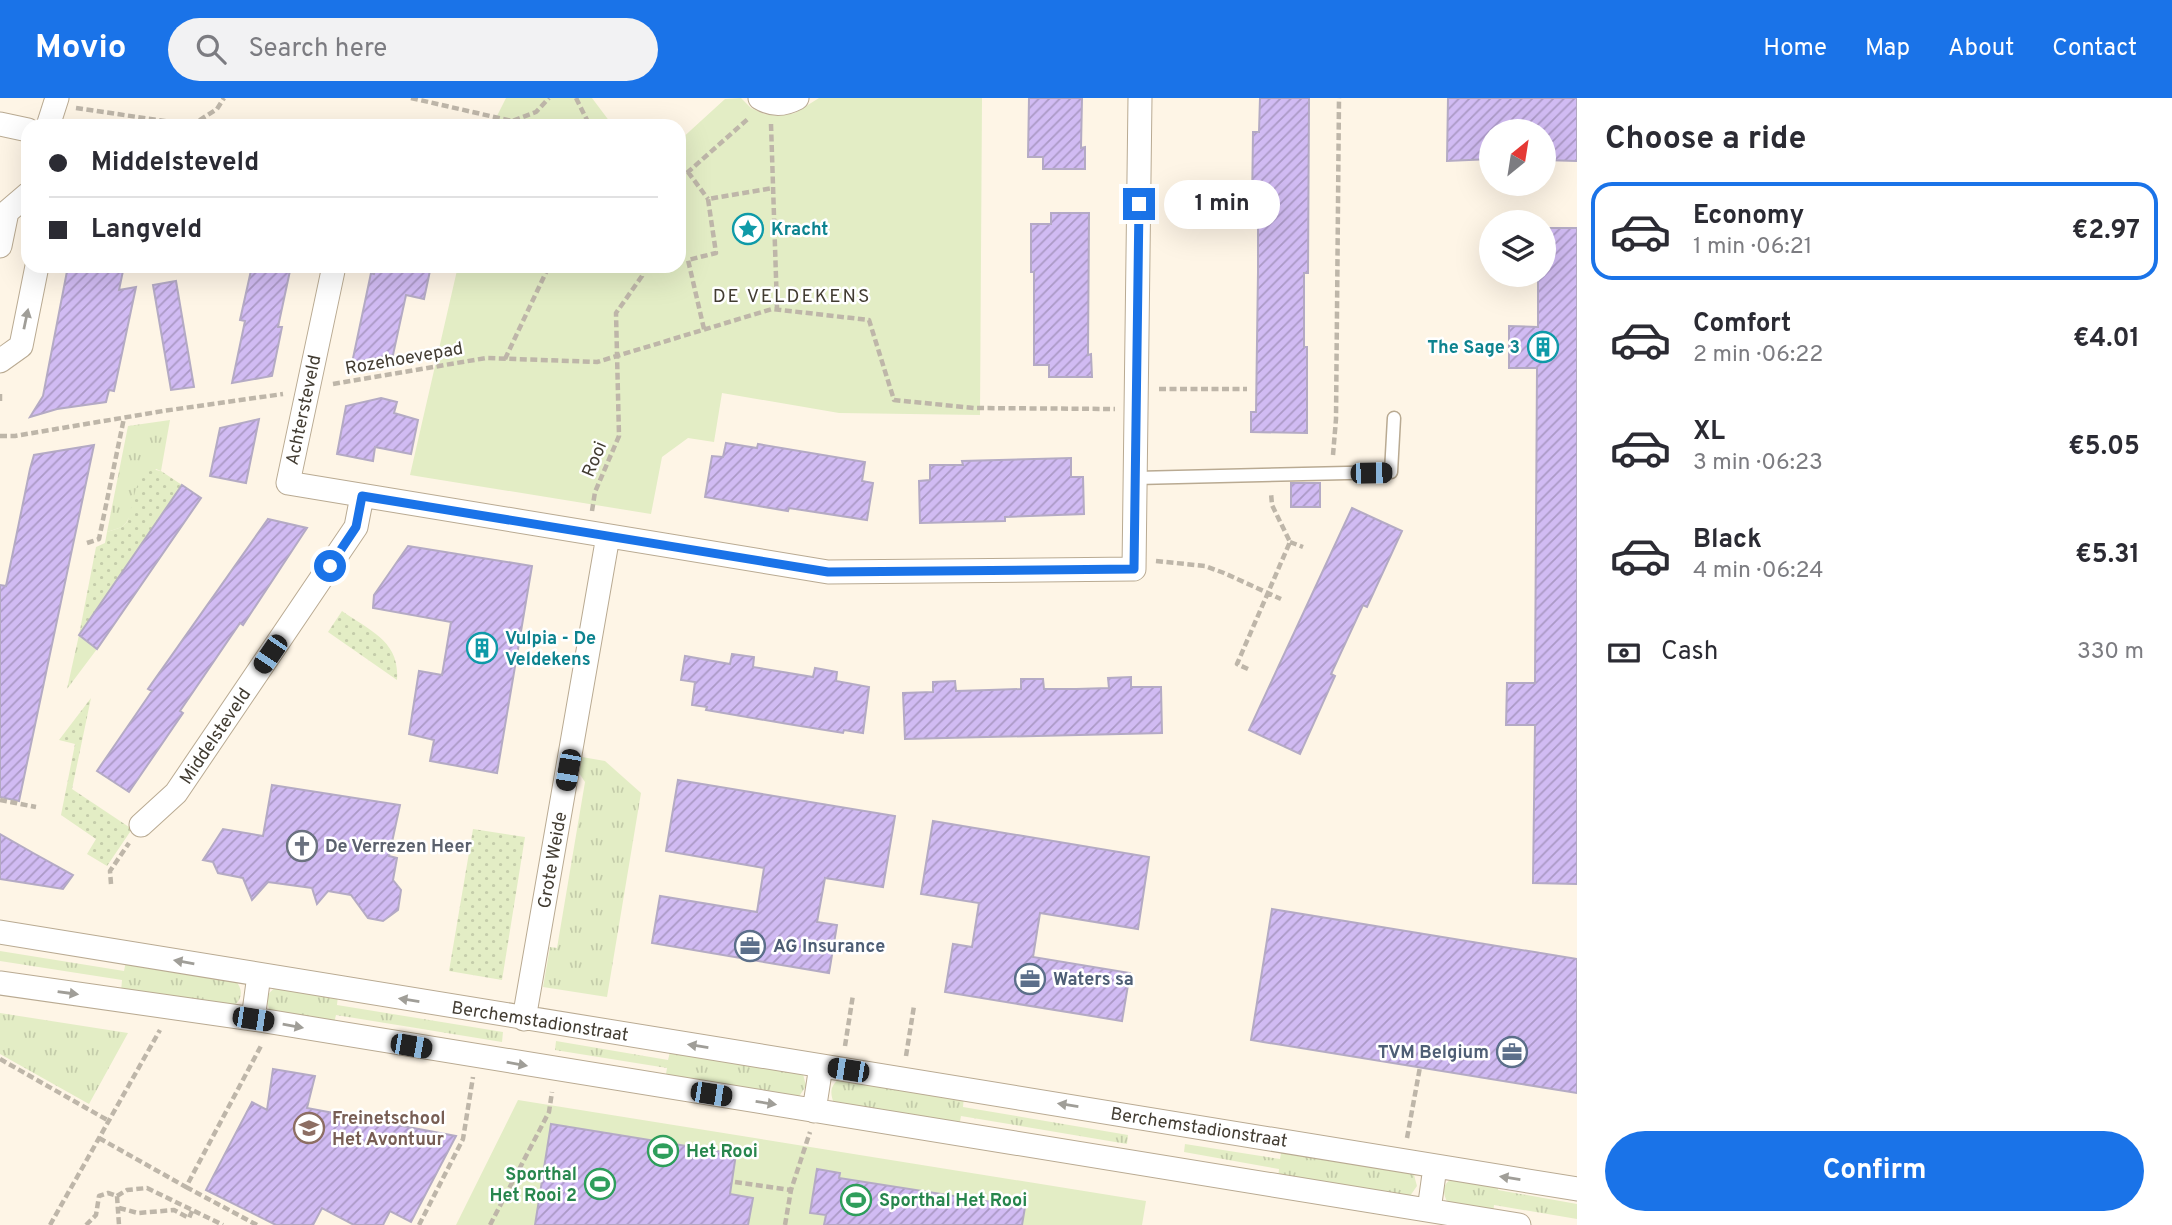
<!DOCTYPE html>
<html lang="en">
<head>
<meta charset="utf-8">
<style>
  :root { --surface:#fff; --page:#f2f2f3; --text:#2b2b33; --muted:#7c7c81; --line:#e1e1e2; --accent:#1a73e8 }
  body { margin:0; font-family:Overpass,sans-serif; background:var(--page); color:var(--text); height:100vh; display:flex; flex-direction:column; font-size:26px; white-space:nowrap }
  * { box-sizing:border-box; margin:0 }
  p { font-size:23px; color:var(--muted) }
  .icon { flex:none; width:38px; height:38px; fill:none; stroke:currentColor; stroke-width:2; stroke-linecap:round; stroke-linejoin:round }
  .map { position:relative; flex:1; overflow:hidden }
  .panel { display:flex; flex-direction:column; background:var(--surface); width:595px }
  .panel>* { flex:none }
  .guide { position:absolute; left:21px; top:21px; width:665px; height:154px; border-radius:21px; box-shadow:0 7px 28px #0002; display:grid; align-content:center; height:154px; padding:0 28px; background:var(--surface) }
  .needle { width:46px; rotate:30deg }
  .fabs { position:absolute; left:1479px; top:21px; display:grid; gap:14px }
  .fabs a { display:grid; place-items:center; width:77px; height:77px; border-radius:50%; background:var(--surface); box-shadow:0 7px 28px #0002; font-size:35px }
  .end { position:absolute; width:32px; height:32px; margin:-16px; border:9px solid #1a73e8; background:#fff; box-shadow:0 0 0 4px #fff }
  .from { border-radius:50% }
  .bubble { position:absolute; height:49px; border-radius:24px; background:var(--surface); box-shadow:0 7px 28px #0002; font-size:23px; font-weight:700; line-height:49px; text-align:center }
  .car { position:absolute; width:21px; height:42px; margin:-21px -10px; border-radius:9px; box-shadow:0 0 5px 2px #0007; background:linear-gradient(#222 24%,#8ab4d8 0 40%,#222 0 76%,#8ab4d8 0 86%,#222 0) }
  .guide b { display:flex; align-items:center; gap:24px; height:66px; font-size:26px }
  .guide b+b { border-top:2px solid var(--line) }
  .guide i { width:18px; height:18px; background:var(--text) }
  ul { padding:0; list-style:none }
  li { display:flex; align-items:center; gap:21px; height:98px; margin:0 14px 10px; padding:0 14px; border:4px solid transparent; border-radius:21px }
  li div { flex:1 }
  li b { display:block; font-size:26px }
  li em { font-style:normal; font-weight:700 }
  li.selected { border-color:var(--accent) }
  li>.icon { width:63px; height:63px; stroke-width:1.5 }
  h2 { padding:0 28px; font-size:32px; line-height:84px }
  .pay { display:flex; align-items:center; gap:18px; height:77px; padding:0 28px; font-size:26px }
  .pay p { margin-inline-start:auto }
  .button { display:flex; gap:14px; margin-top:auto; padding:14px 28px }
  .button a { flex:1; height:80px; border-radius:42px; background:var(--accent); color:#fff; font-size:28px; font-weight:700; line-height:80px; text-align:center }
  header { display:flex; align-items:center; gap:42px; box-sizing:border-box; height:98px; padding:0 35px; background:var(--accent); color:#fff }
  header strong { font-size:33px }
  nav { display:flex; gap:38px; margin-inline-start:auto; font-size:24px }
  .search { width:490px; height:63px; background:var(--page); display:flex; align-items:center; gap:18px; box-sizing:border-box; padding:0 24px; border-radius:38px; color:var(--muted); font-size:26px }
  main { display:flex; flex:1; min-height:0 }
  .map>svg:first-child { display:block }
  .grass { fill:url(#grass-tufts) }
  .park { fill:#e3edc5 }
  .garden { fill:url(#garden-dots) }
  .building { fill:url(#building-hatch); stroke:#b4aac4; stroke-width:2 }
  .lines { fill:none; stroke-linecap:round; stroke-linejoin:round }
  .service-casing { stroke:#b9aa92; stroke-width:15 }
  .minor-casing { stroke:#b9aa92; stroke-width:25 }
  .path { stroke:#beb6a9; stroke-width:4.5; stroke-dasharray:7 3.5; stroke-linecap:butt }
  .service { stroke:#fff; stroke-width:12 }
  .minor { stroke:#fff; stroke-width:23 }
  .oneway { fill:#a09e98 }
  .route { stroke:#1a73e8; stroke-width:9 }
  .labels { text-anchor:middle; stroke-width:5; stroke-linejoin:round; paint-order:stroke }
  .culture-label { font-size:18px; font-weight:bold; fill:#0d838f; stroke:#fff; text-anchor:start }
  .street-label { font-size:18px; fill:#423c32; stroke:#fff }
  .worship-label { font-size:18px; font-weight:bold; fill:#5b616d; stroke:#fff; text-anchor:start }
  .service-label { font-size:18px; font-weight:bold; fill:#4e5e75; stroke:#fff; text-anchor:start }
  .education-label { font-size:18px; font-weight:bold; fill:#785e54; stroke:#fff; text-anchor:start }
  .leisure-label { font-size:18px; font-weight:bold; fill:#27864d; stroke:#fff; text-anchor:start }
  .neighbourhood-label { font-size:19px; letter-spacing:2px; fill:#423c32; stroke:#fff }
</style>
</head>
<body>
<header>
<strong>Movio</strong>
<div class="search"><svg class="icon" aria-label="search" viewBox="0 0 24 24"><circle cx="10" cy="10" r="6"/><path d="M15 15l6 6"/></svg>Search here</div>
<nav><a>Home</a><a>Map</a><a>About</a><a>Contact</a></nav>
</header>
<main>
<div class="map">
<svg width="1577" height="1127" viewBox="0 0 1577 1127">
  <defs>
    <pattern id="grass-tufts" width="24" height="20" patternUnits="userSpaceOnUse" patternTransform="scale(1.75)"><rect width="24" height="20" fill="#e3edc5"/><path d="M3 7l-1-3M5 7V3M7 7l1-3M15 17l-1-3M17 17v-4M19 17l1-3" fill="none" stroke="#c4ccaa"/></pattern>
    <pattern id="garden-dots" width="8" height="8" patternUnits="userSpaceOnUse" patternTransform="scale(1.75)"><rect width="8" height="8" fill="#e3edc5"/><path d="M2 2h.1M6 6h.1" fill="none" stroke="#c4ccaa" stroke-width="1.8" stroke-linecap="round"/></pattern>
    <pattern id="building-hatch" width="6" height="6" patternUnits="userSpaceOnUse" patternTransform="scale(1.75)"><rect width="6" height="6" fill="#d1bbf3"/><path d="M-1 1l2-2M0 6l6-6M5 7l2-2" fill="none" stroke="#ab99c5"/></pattern>
  </defs>
  <rect width="100%" height="100%" fill="#fef5e6"/>
  <!-- grass -->
  <path class="grass" d="M170,322L161,373L156,371L126,425L122,429L107,434L128,328Z
    M79,537L97,551L67,591Z
    M582,659L605,663L641,695L607,899L543,889L550,849L557,850L585,684L579,675Z
    M0,853L124,873L126,863L235,882C243,891 243,900 234,908L121,894L122,882L0,863Z
    M277,889L338,897L337,907L503,934L502,944L336,917L333,929L273,916C264,906 265,895 277,889Z
    M0,915L128,935L89,1006L0,956Z
    M556,943L668,962L671,950L803,976L806,988L798,1000L665,982L667,970L555,952Z
    M841,980L964,998L963,1009L1128,1037L1127,1046L961,1018L959,1029L834,1005C829,994 831,986 841,980Z
    M1185,1046L1280,1061L1282,1050L1409,1072L1414,1077L1417,1088L1410,1098L1278,1081L1279,1071L1184,1054Z
    M1453,1080L1499,1084L1498,1092L1577,1106V1121L1494,1107L1493,1115L1448,1105C1442,1095 1442,1086 1453,1080Z"/>
  <!-- park -->
  <path class="park" d="M506,0H592L613,28H492Z
    M741,0L751,10L764,16L778,18L795,15L819,0H982L980,317L839,315L722,295L714,344L688,340L662,359L651,416L410,377L458,168H679V43L725,1Z
    M518,1002L1146,1103L1142,1127H456Z"/>
  <!-- garden -->
  <path class="garden" d="M151,371L161,373L182,387L79,537L96,449L105,445L107,434L122,429L127,424C134,407 133,381 151,371Z
    M342,513C370,533 400,543 397,582L328,534Z
    M91,600L72,691L132,731L107,768L87,756L96,741L61,717L75,646L59,642Z
    M473,731L525,739L502,882L449,873Z"/>
  <!-- building -->
  <path class="building" d="M1029,0H1082L1081,50L1085,49V71H1043V59H1028Z
    M1260,0H1309L1308,175H1304V249H1307V335L1251,334V314H1256L1258,174V110H1252L1253,34H1259Z
    M1448,0H1577V63L1544,62V33H1491V61L1447,63Z
    M1051,115H1089L1088,257L1091,256L1092,279H1049V267H1034V174H1031V126H1051Z
    M1544,130H1577V786L1533,785L1535,627H1506L1507,585H1535L1537,270H1509V228L1538,229V177H1544Z
    M68,168H124L119,192L136,189L114,293L109,292L106,304L57,311L30,319L43,298Z
    M252,168H291L278,229H282L272,278L232,285L245,223L240,222Z
    M376,168H431L424,201L406,197L393,257L352,265L371,175L374,176Z
    M176,183L194,289L171,292L153,187Z
    M381,300L397,304L394,315L418,322L411,356L375,349L373,363L337,356L346,308Z
    M259,321L246,385L210,378L220,330Z
    M726,345L757,350L758,346L865,364L862,383L873,385L867,422L789,410L788,413L705,399L712,358L723,359Z
    M94,347L19,703L0,699V487L6,488L30,371L34,357Z
    M1071,360V379H1083L1084,416L1005,419V423L920,425L919,383L930,382V367H963L962,363Z
    M1291,385H1320V409H1291Z
    M182,387L201,400L97,551L79,537Z
    M1352,410L1402,433L1367,509L1363,507L1331,576L1335,578L1300,656L1249,632Z
    M268,421L307,430L243,527L240,525L180,613L183,615L129,694L97,673L152,593L148,591Z
    M408,448L532,468L497,675L430,663L434,642L409,636L419,573L442,577L451,524L373,510L374,497Z
    M732,556L754,559L753,569L813,579L815,570L837,574L836,583L869,589L863,635L844,632L843,635L788,626L706,612L707,609L692,607L695,584L681,582L685,558L730,566Z
    M1131,579V589H1161L1162,635L905,641L903,595L933,594V584L955,583L956,593L989,592L1021,591V581H1043L1044,591H1076L1109,590L1108,580Z
    M678,682L895,718L883,789L825,780L817,824L837,827L829,875L652,845L660,798L757,814L764,770L666,753Z
    M272,687L400,707L389,758L397,760L393,782L401,792L398,812L383,823L368,820L351,797L328,793L317,806L312,790L268,784L252,802L243,780L218,775L213,764L203,762L223,731L263,738Z
    M933,723L1149,759L1138,831L1040,815L1033,859L1130,875L1122,923L945,894L953,846L972,849L979,805L921,796Z
    M0,736L35,756L73,777L63,791L0,781Z
    M1272,811L1577,861V995L1251,942Z
    M273,971L315,978L307,1010L456,1038L411,1124L390,1113L383,1127H354L322,1110L313,1127H276L206,1092L252,1004L267,1012Z
    M551,1026L736,1056L730,1096L753,1100L748,1127H535Z
    M817,1071L840,1075L839,1080L1025,1109L1022,1127H824L826,1117L810,1115Z"/>
  <g class="lines">
    <!-- service casing -->
    <g class="service-casing">
      <path id="service" d="M1136,380L1391,374L1394,320"/>
    </g>
    <!-- minor casing -->
    <g class="minor-casing">
      <path id="minor" d="M760,0C773,8 784,7 797,0
        M0,26L28,32
        M48,28L57,0
        M0,148L7,114L28,96
        M334,168L288,385L828,474L1134,471L1140,0
        M0,263L21,248L37,168
        M141,727L176,695L356,429L362,398
        M0,834L1577,1091
        M0,885L253,921L1519,1127
        M253,921L259,877
        M524,921L608,438
        M814,1013L821,968
        M1429,1112L1435,1069"/>
    </g>
    <!-- path -->
    <path class="path" d="M411,0L512,23L536,14L549,0
      M576,0L590,28
      M76,10L192,27L217,11L224,0
      M771,26L777,210
      M688,74L708,101
      M679,82L749,20
      M704,231L688,162L716,155L708,101L773,90
      M505,261L549,168
      M333,286L486,260L597,264L772,211L869,222L894,302L974,310L1115,311
      M1159,291H1247
      M0,296V304
      M0,338H15L163,313L283,296
      M1333,357L1336,321L1339,0
      M592,413L595,394L619,338L616,215L642,178L644,168
      M1290,444L1303,449
      M87,445L99,441L124,320
      M1156,463L1205,468L1224,475L1281,501
      M1248,571L1237,566L1290,444L1272,407L1271,395
      M0,702L36,709
      M111,786L110,773L129,745
      M845,948L853,897
      M906,958L914,908
      M0,961L109,1023
      M99,1040L186,1089L262,946
      M1407,1040L1420,969
      M735,1084L791,1092
      M186,1089L257,1127
      M117,1098L127,1092L147,1090L223,1127
      M119,1110L138,1115L174,1112L189,1120L192,1113
      M50,1127L160,932
      M86,1127L96,1117L99,1098L108,1095L117,1098L119,1127
      M419,1127L463,1041L473,979
      M490,1127L549,1014L552,994
      M785,1127L791,1092L810,1034"/>
    <!-- service -->
    <use href="#service" class="service"/>
    <!-- minor -->
    <use href="#minor" class="minor"/>
  </g>
  <!-- one-way arrows -->
  <defs><path id="oneway-solid" d="M-6-.8H1V-3.2L6.5 0L1 3.2V.8H-6Z" transform="scale(1.75)"/></defs>
  <g class="oneway">
    <use href="#oneway-solid" transform="translate(26 221) rotate(-78)"/>
    <use href="#oneway-solid" transform="translate(184 864) rotate(-170)"/>
    <use href="#oneway-solid" transform="translate(68 895) rotate(8)"/>
    <use href="#oneway-solid" transform="translate(409 902) rotate(-171)"/>
    <use href="#oneway-solid" transform="translate(293 928) rotate(10)"/>
    <use href="#oneway-solid" transform="translate(698 948) rotate(-171)"/>
    <use href="#oneway-solid" transform="translate(517 966) rotate(10)"/>
    <use href="#oneway-solid" transform="translate(766 1005) rotate(9)"/>
    <use href="#oneway-solid" transform="translate(1068 1007) rotate(-171)"/>
    <use href="#oneway-solid" transform="translate(1510 1080) rotate(-171)"/>
  </g>
  <g class="lines">
    <!-- route -->
    <path class="route" d="M330,468L356,429L362,398L828,474L1134,471L1139,106"/>
  </g>
  <!-- icons -->
  <defs>
    <g id="sight-ring" transform="scale(1.575)"><circle r="9.5" fill="#fff" stroke="#0f9aa8" stroke-width="1.5"/><path d="M0-6L1.8-2.2L6-1.7L2.9 1.2L3.7 5.4L0 3.3L-3.7 5.4L-2.9 1.2L-6-1.7L-1.8-2.2Z" fill="#0f9aa8"/></g>
    <g id="building-ring" transform="scale(1.575)"><circle r="9.5" fill="#fff" stroke="#0f9aa8" stroke-width="1.5"/><path d="M-4-6H4V6H1V3H-1V6H-4ZM-2.5-4.3h1.7v1.8h-1.7ZM.8-4.3h1.7v1.8H.8ZM-2.5-1h1.7V.8h-1.7ZM.8-1h1.7V.8H.8Z" fill="#0f9aa8"/></g>
    <g id="church-ring" transform="scale(1.575)"><circle r="9.5" fill="#fff" stroke="#6b7280" stroke-width="1.5"/><path d="M-1.2-6h2.4v3.5h3.3v2.4h-3.3V6h-2.4V-.1h-3.3v-2.4h3.3Z" fill="#6b7280"/></g>
    <g id="office-ring" transform="scale(1.575)"><circle r="9.5" fill="#fff" stroke="#5c6f8a" stroke-width="1.5"/><path d="M-6-3h4V-5.5h4V-3h4V5H-6ZM-1-4.5V-3h2v-1.5ZM-6 0V1H6V0Z" fill="#5c6f8a"/></g>
    <g id="school-ring" transform="scale(1.575)"><circle r="9.5" fill="#fff" stroke="#8d6e63" stroke-width="1.5"/><path d="M0-5L7-2L0 1L-7-2ZM-4 1L0 2.5L4 1V4Q0 6-4 4Z" fill="#8d6e63"/></g>
    <g id="stadium-ring" transform="scale(1.575)"><circle r="9.5" fill="#fff" stroke="#2e9e5b" stroke-width="1.5"/><path d="M0-5a6.5 5 0 1 0 0 10a6.5 5 0 1 0 0-10ZM-3.5-1.8h7v3.6h-7Z" fill="#2e9e5b"/></g>
  </defs>
  <g fill-rule="evenodd">
    <use href="#sight-ring" x="748" y="131"/>
    <use href="#building-ring" x="1543" y="249"/>
    <use href="#building-ring" x="482" y="550"/>
    <use href="#church-ring" x="302" y="748"/>
    <use href="#office-ring" x="750" y="848"/>
    <use href="#office-ring" x="1030" y="881"/>
    <use href="#office-ring" x="1512" y="954"/>
    <use href="#school-ring" x="309" y="1030"/>
    <use href="#stadium-ring" x="663" y="1053"/>
    <use href="#stadium-ring" x="600" y="1086"/>
    <use href="#stadium-ring" x="856" y="1102"/>
  </g>
  <g class="labels">
    <!-- culture labels -->
    <g class="culture-label">
      <text x="771" y="137">Kracht</text>
      <text x="1520" y="255" text-anchor="end">The Sage 3</text>
      <text x="505" y="546">Vulpia - De<tspan x="505" dy="21">Veldekens</tspan></text>
    </g>
    <!-- street labels -->
    <g class="street-label">
      <text transform="translate(404 260) rotate(-10)" y="6">Rozehoevepad</text>
      <text transform="translate(303 312) rotate(-78)" y="6">Achtersteveld</text>
      <text transform="translate(594 361) rotate(-67)" y="6">Rooi</text>
      <text transform="translate(215 638) rotate(-56)" y="6">Middelsteveld</text>
      <text transform="translate(552 762) rotate(-80)" y="6">Grote Weide</text>
      <text transform="translate(540 923) rotate(9)" y="6">Berchemstadionstraat</text>
      <text transform="translate(1199 1029) rotate(9)" y="6">Berchemstadionstraat</text>
    </g>
    <!-- worship labels -->
    <g class="worship-label">
      <text x="325" y="754">De Verrezen Heer</text>
    </g>
    <!-- service labels -->
    <g class="service-label">
      <text x="773" y="854">AG Insurance</text>
      <text x="1053" y="887">Waters sa</text>
      <text x="1489" y="960" text-anchor="end">TVM Belgium</text>
    </g>
    <!-- education labels -->
    <g class="education-label">
      <text x="332" y="1026">Freinetschool<tspan x="332" dy="21">Het Avontuur</tspan></text>
    </g>
    <!-- leisure labels -->
    <g class="leisure-label">
      <text x="686" y="1059">Het Rooi</text>
      <text x="577" y="1082" text-anchor="end">Sporthal<tspan x="577" dy="21">Het Rooi 2</tspan></text>
      <text x="879" y="1108">Sporthal Het Rooi</text>
    </g>
    <!-- neighbourhood labels -->
    <g class="neighbourhood-label">
      <text x="792" y="204">DE VELDEKENS</text>
    </g>
  </g>
</svg>
<div class="fabs">
<a><svg class="needle" viewBox="-14 -14 28 28"><path d="M0-13l5 13h-10z" fill="#e53935"/><path d="M0 13l5-13h-10z" fill="#7c7c81"/></svg></a>
<a><svg class="icon" aria-label="layers" viewBox="0 0 24 24"><path d="M12 4l9 5-9 5-9-5zM3 14l9 5 9-5"/></svg></a>
</div>
<i class="end from" style="left:330px;top:468px"></i>
<i class="end" style="left:1139px;top:106px"></i>
<div class="bubble" style="left:1164px;top:82px;width:116px">1 min</div>
<i class="car" style="left:1371px;top:375px;rotate:89deg"></i>
<i class="car" style="left:270px;top:556px;rotate:214deg"></i>
<i class="car" style="left:568px;top:672px;rotate:190deg"></i>
<i class="car" style="left:253px;top:921px;rotate:99deg"></i>
<i class="car" style="left:411px;top:948px;rotate:100deg"></i>
<i class="car" style="left:848px;top:972px;rotate:279deg"></i>
<i class="car" style="left:711px;top:996px;rotate:99deg"></i>
<div class="guide">
<b><i class="from"></i>Middelsteveld</b>
<b><i></i>Langveld</b>
</div>
</div>
<section class="panel">
<h2>Choose a ride</h2>
<ul>
<li class="selected"><svg class="icon" aria-label="car" viewBox="0 0 24 24"><path d="M5 17H2v-5l4-1 3-4h7l3 4 3 1v5h-3M9 17h6M6 11h13"/><circle cx="7" cy="17" r="2"/><circle cx="17" cy="17" r="2"/></svg><div><b>Economy</b><p>1 min · 06:21</p></div><em>€2.97</em></li>
<li><svg class="icon" aria-label="car" viewBox="0 0 24 24"><path d="M5 17H2v-5l4-1 3-4h7l3 4 3 1v5h-3M9 17h6M6 11h13"/><circle cx="7" cy="17" r="2"/><circle cx="17" cy="17" r="2"/></svg><div><b>Comfort</b><p>2 min · 06:22</p></div><em>€4.01</em></li>
<li><svg class="icon" aria-label="car" viewBox="0 0 24 24"><path d="M5 17H2v-5l4-1 3-4h7l3 4 3 1v5h-3M9 17h6M6 11h13"/><circle cx="7" cy="17" r="2"/><circle cx="17" cy="17" r="2"/></svg><div><b>XL</b><p>3 min · 06:23</p></div><em>€5.05</em></li>
<li><svg class="icon" aria-label="car" viewBox="0 0 24 24"><path d="M5 17H2v-5l4-1 3-4h7l3 4 3 1v5h-3M9 17h6M6 11h13"/><circle cx="7" cy="17" r="2"/><circle cx="17" cy="17" r="2"/></svg><div><b>Black</b><p>4 min · 06:24</p></div><em>€5.31</em></li>
</ul>
<div class="pay"><svg class="icon" aria-label="cash" viewBox="0 0 24 24"><path d="M3 7h18v10H3z"/><circle cx="12" cy="12" r="2"/></svg>Cash<p>330 m</p></div>
<div class="button"><a>Confirm</a></div>
</section>
</main>
</body>
</html>
